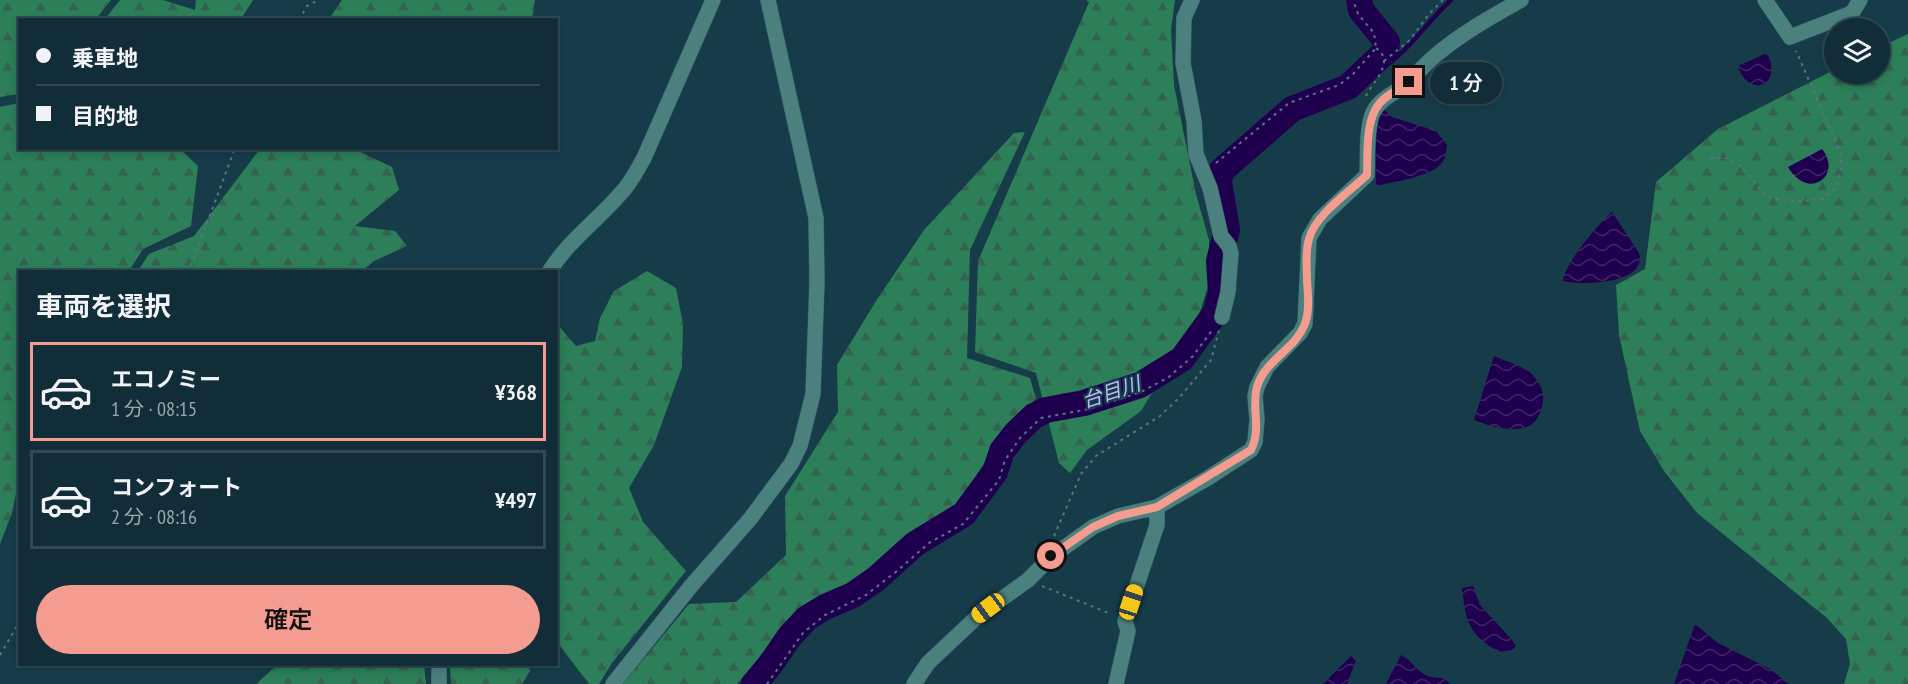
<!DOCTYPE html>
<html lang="ja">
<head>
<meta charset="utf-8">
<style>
  :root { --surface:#102d38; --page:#193540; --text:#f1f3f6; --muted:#9ca8ae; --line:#304953; --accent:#f59c91 }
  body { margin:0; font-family:"PT Sans Narrow","Noto Sans JP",sans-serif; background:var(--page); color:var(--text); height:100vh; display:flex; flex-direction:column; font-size:22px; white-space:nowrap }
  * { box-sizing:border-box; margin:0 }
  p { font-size:20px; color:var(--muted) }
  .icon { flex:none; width:33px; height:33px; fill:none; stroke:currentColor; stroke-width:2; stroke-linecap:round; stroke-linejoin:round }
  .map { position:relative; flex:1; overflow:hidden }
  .details { position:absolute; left:18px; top:270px; width:540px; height:396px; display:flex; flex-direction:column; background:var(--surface); border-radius:0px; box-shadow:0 3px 9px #0003,0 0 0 2px var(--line) }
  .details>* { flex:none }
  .hud { position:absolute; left:18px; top:18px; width:540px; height:132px; border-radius:0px; box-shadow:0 3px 9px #0003,0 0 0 2px var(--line); display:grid; align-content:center; height:132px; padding:0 18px; background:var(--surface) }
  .fabs { position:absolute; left:1824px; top:18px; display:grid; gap:12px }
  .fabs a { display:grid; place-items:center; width:66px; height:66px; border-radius:50%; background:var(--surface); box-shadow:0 3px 9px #0003,0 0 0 2px var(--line); font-size:30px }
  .end { position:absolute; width:27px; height:27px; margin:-14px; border:8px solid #f59c91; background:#111; box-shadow:0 0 0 3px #111 }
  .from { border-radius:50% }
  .bubble { position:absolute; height:42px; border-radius:21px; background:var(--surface); box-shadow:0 3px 9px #0003,0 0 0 2px var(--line); font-size:20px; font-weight:600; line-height:42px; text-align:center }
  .car { position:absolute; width:18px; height:36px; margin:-18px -9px; border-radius:8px; box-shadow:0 0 4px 2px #0007; background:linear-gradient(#f5c518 24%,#345 0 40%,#f5c518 0 76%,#345 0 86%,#f5c518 0) }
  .hud b { display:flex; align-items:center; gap:21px; height:57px; font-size:22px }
  .hud b+b { border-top:2px solid var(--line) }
  .hud i { width:15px; height:15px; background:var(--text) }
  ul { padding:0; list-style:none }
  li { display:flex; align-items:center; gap:18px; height:99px; margin:0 12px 9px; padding:0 6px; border:3px solid var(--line); border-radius:0px }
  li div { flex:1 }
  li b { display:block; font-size:22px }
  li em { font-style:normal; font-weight:600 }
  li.active { border-color:var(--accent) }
  li>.icon { width:54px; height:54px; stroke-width:1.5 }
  h2 { padding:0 18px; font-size:27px; line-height:72px }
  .action { display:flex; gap:12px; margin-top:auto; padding:12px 18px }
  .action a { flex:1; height:69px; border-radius:36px; background:var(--accent); color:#111; font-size:24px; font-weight:600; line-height:69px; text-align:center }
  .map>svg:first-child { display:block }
  .forest { fill:url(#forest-firs) }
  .water { fill:url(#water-waves) }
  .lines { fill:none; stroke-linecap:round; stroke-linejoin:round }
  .stream { stroke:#1e004e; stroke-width:4.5 }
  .river { stroke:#1e004e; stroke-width:26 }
  .minor-casing { stroke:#375a67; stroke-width:16 }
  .path { stroke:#567682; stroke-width:2; stroke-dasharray:3 4.5; stroke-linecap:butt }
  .minor { stroke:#4a807d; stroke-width:15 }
  .route { stroke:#f59c91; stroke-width:8 }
  .labels { text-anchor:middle; stroke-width:4.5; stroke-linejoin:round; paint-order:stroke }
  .water-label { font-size:20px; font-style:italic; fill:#c1b9fc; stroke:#163c4a }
</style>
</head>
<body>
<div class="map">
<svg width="1908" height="684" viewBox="0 0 1908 684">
  <defs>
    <pattern id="forest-firs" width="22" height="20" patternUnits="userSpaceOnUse" patternTransform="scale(1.5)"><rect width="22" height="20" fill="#2c7f58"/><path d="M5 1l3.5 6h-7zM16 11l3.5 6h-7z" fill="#346450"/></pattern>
    <pattern id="water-waves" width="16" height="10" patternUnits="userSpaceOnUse" patternTransform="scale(1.5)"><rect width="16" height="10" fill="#1e004e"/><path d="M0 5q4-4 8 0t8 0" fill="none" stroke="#3e2568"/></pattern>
  </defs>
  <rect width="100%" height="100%" fill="#163c4a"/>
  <!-- forest -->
  <path class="forest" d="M0,0H111L96,19L20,20L19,94L0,97Z
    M120,0H163L195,10L196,0H253L241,19H105Z
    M342,0H535L532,19H329Z
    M1086,0H1175L1171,29L1174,85L1196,194L1209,240V283L1199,315L1141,411L1087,450L1070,473L1059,463L1036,373L975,352L978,261L1089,2Z
    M1908,34V684H1844L1850,664L1846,639L1827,618L1697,513L1664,471L1640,431L1619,335L1616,285L1645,269L1656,182L1718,129L1834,70V74H1880V47Z
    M19,103L20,148L180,149L198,166L191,226L143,249L129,271L20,272L19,479L12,513L0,544V107Z
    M1025,132L970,250L967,358L1030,378L1036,399L1007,426L961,501L853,580L795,614L737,684H623L689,604L736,602L786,555L785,496L838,412L837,365L876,301L924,230L1014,133Z
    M260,149H354L392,167L399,190L355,226L395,231L407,246L374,261L362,271H138L149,254L194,236Z
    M647,271L676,288L683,324L682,367L654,445L629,488L643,522L686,571L612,663L599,684H589L557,642V324L576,346L595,341L600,318L614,291Z
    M277,665H424L426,684H256Z
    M450,665H527L530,671L522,684H451Z"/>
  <!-- water -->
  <path class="water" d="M1767,53C1784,86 1748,99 1738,66Z
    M1382,108L1392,117L1436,131L1447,145C1446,152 1446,158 1441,164C1430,177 1392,182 1376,186L1375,123Z
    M1822,149C1843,175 1809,202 1788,167Z
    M1612,212L1639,253C1648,284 1583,286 1563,281C1564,264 1599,223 1612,212Z
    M1494,356C1505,361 1523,366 1532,374C1535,378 1541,385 1542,390C1546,403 1539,425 1524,428C1507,431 1489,426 1474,420Z
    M1473,586L1480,605L1512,640L1516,646L1512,650L1499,652C1468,634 1466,622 1462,588Z
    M1695,624L1718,643L1770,669L1789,684H1674Z
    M1401,655C1411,659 1417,672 1428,676C1437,680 1444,674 1450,684H1386Z
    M1351,656L1356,661L1347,684H1323Z"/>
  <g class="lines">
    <!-- stream -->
    <path class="stream" d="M1374,62L1390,63C1413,45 1429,20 1451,0"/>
    <!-- river -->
    <path class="river" d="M754,684L770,665L790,636L807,618L825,607L853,595L876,579L915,544L964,514L995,472L1002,451L1016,433L1034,416L1046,410L1084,403L1140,385L1182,359L1216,312L1221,292L1219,261L1227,230L1219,182L1221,171L1292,109L1348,87L1386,51L1387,42L1361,10L1359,0"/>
    <!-- minor casing -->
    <g class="minor-casing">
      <path id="minor" d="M1192,0L1184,18L1183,63L1194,121L1196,154L1210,188L1221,236L1229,246L1231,253L1228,292L1222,317
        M1765,0L1790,37L1852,13L1860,0
        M549,272C568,241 598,220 621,193C631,183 637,170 644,158L713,0
        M439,664V684
        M613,684L691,586L750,519L791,464L800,446L813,394L817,282L816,218L768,0
        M914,684L928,663L978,616L1028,580L1051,557L1093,527L1118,516L1157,507L1208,478L1251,450L1255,442L1257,419L1255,396L1257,387L1267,367L1300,333L1305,324L1309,238L1320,219L1367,175C1368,156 1366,133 1372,115C1378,99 1394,94 1406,84C1416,75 1425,64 1436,55C1462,33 1491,17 1521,0
        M1116,684L1128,631L1125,621L1157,525V507"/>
    </g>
    <!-- path -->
    <path class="path" d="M299,20L307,6L318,0
      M1384,61L1410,40L1429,14L1443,0
      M1366,96C1373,81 1396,62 1376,48
      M1710,158H1726L1742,167L1763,193L1772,199L1801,201L1823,199L1836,188L1841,167V155L1835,139L1796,51
      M1216,163L1289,103L1339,85L1353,74L1376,48L1374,33L1358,14L1353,0
      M187,272L193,261L235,148
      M1054,536L1081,474L1096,456L1160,416L1179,398L1211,360L1219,330
      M1042,586L1111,614
      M0,655L20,621
      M767,684L803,633L825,615L866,595L897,571L929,543L963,524L999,480L1005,460L1020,438L1041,418L1089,409L1141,392L1169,377L1193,356L1213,329"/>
    <!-- minor -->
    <use href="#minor" class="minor"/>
  </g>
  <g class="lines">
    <!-- route -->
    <path class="route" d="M1051,556L1093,527L1118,516L1157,507L1251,450C1262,428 1251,408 1257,387C1265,360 1294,350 1304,326C1310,313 1308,295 1307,280C1307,267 1305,252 1309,239C1315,215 1349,192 1367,175C1368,152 1364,114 1385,98C1393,92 1401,88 1409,82"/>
  </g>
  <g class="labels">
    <!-- water labels -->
    <g class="water-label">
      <text transform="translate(1111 392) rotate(-18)" y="7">台目川</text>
    </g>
  </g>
</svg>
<div class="fabs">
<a><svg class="icon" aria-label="layers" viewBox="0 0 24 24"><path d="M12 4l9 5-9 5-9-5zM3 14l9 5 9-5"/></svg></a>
</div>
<i class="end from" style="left:1051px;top:556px"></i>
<i class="end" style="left:1409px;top:82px"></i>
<div class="bubble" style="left:1430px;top:62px;width:72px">1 分</div>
<i class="car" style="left:1131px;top:602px;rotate:18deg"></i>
<i class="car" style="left:988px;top:608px;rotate:233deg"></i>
<div class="hud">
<b><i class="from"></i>乗車地</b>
<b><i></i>目的地</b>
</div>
<section class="details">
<h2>車両を選択</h2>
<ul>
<li class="active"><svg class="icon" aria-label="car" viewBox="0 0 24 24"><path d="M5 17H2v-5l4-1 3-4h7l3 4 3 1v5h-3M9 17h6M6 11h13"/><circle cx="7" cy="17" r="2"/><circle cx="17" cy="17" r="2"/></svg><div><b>エコノミー</b><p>1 分 · 08:15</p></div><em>¥368</em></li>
<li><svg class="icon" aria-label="car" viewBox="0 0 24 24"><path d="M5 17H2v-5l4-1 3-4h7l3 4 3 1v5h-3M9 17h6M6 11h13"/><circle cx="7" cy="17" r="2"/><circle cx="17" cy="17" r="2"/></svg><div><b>コンフォート</b><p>2 分 · 08:16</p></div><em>¥497</em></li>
</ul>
<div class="action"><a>確定</a></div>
</section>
</div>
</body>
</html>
